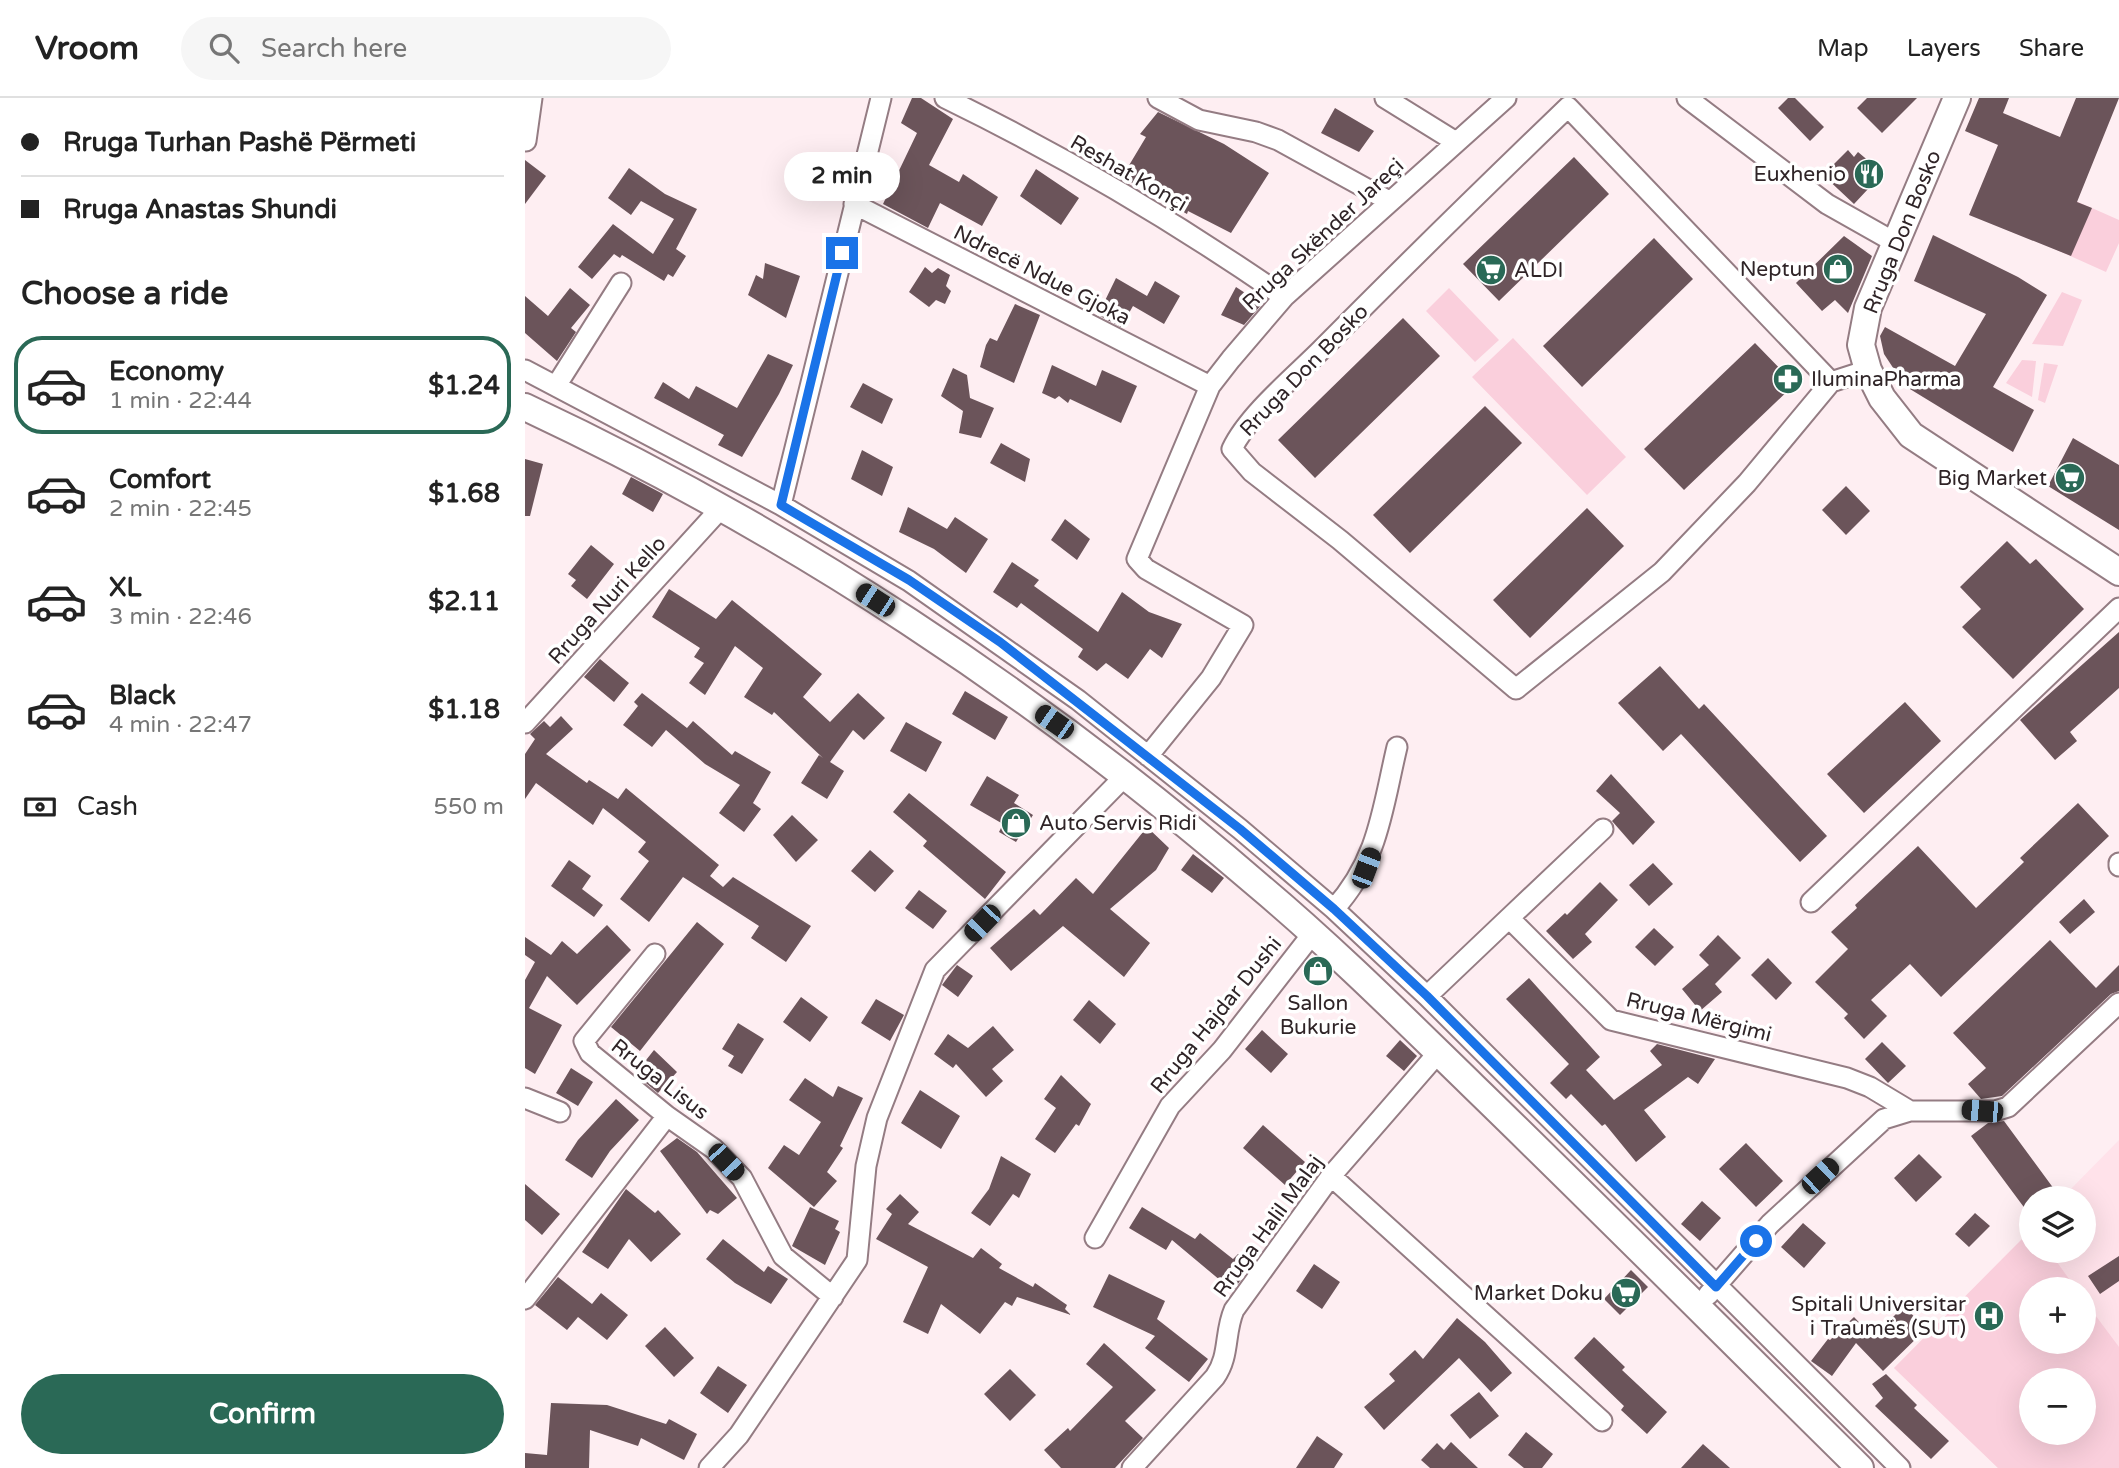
<!DOCTYPE html>
<html lang="en">
<head>
<meta charset="utf-8">
<style>
  :root { --surface:#fff; --page:#f6f6f6; --text:#222; --muted:#767676; --line:#e0e0e0; --accent:#2a6956 }
  body { margin:0; font-family:"Varela Round",sans-serif; background:var(--page); color:var(--text); height:100vh; display:flex; flex-direction:column; font-size:26px; white-space:nowrap }
  * { box-sizing:border-box; margin:0 }
  p { font-size:23px; color:var(--muted) }
  .icon { flex:none; width:38px; height:38px; fill:none; stroke:currentColor; stroke-width:2; stroke-linecap:round; stroke-linejoin:round }
  .map { position:relative; flex:1; overflow:hidden }
  .sheet { display:flex; flex-direction:column; background:var(--surface); width:525px }
  .sheet>* { flex:none }
  .guide { display:grid; align-content:center; height:154px; padding:0 21px; background:var(--surface) }
  .fabs { position:absolute; left:1494px; top:1088px; display:grid; gap:14px }
  .fabs a { display:grid; place-items:center; width:77px; height:77px; border-radius:50%; background:var(--surface); box-shadow:0 7px 28px #0002; font-size:35px }
  .end { position:absolute; width:32px; height:32px; margin:-16px; border:9px solid #1a73e8; background:#fff; box-shadow:0 0 0 4px #fff }
  .from { border-radius:50% }
  .bubble { position:absolute; height:49px; border-radius:24px; background:var(--surface); box-shadow:0 7px 28px #0002; font-size:23px; font-weight:700; line-height:49px; text-align:center }
  .car { position:absolute; width:21px; height:42px; margin:-21px -10px; border-radius:9px; box-shadow:0 0 5px 2px #0007; background:linear-gradient(#222 24%,#8ab4d8 0 40%,#222 0 76%,#8ab4d8 0 86%,#222 0) }
  .guide b { display:flex; align-items:center; gap:24px; height:66px; font-size:26px }
  .guide b+b { border-top:2px solid var(--line) }
  .guide i { width:18px; height:18px; background:var(--text) }
  ul { padding:0; list-style:none }
  li { display:flex; align-items:center; gap:21px; height:98px; margin:0 14px 10px; padding:0 7px; border:4px solid transparent; border-radius:28px }
  li div { flex:1 }
  li b { display:block; font-size:26px }
  li em { font-style:normal; font-weight:700 }
  li.active { border-color:var(--accent) }
  li>.icon { width:63px; height:63px; stroke-width:1.5 }
  h2 { padding:0 21px; font-size:32px; line-height:84px }
  .pay { display:flex; align-items:center; gap:18px; height:77px; padding:0 21px; font-size:26px }
  .pay p { margin-inline-start:auto }
  .primary-button { display:flex; gap:14px; margin-top:auto; padding:14px 21px }
  .primary-button a { flex:1; height:80px; border-radius:42px; background:var(--accent); color:#fff; font-size:28px; font-weight:700; line-height:80px; text-align:center }
  header { display:flex; align-items:center; gap:42px; box-sizing:border-box; height:98px; padding:0 35px; background:var(--surface); border-bottom:2px solid var(--line) }
  header strong { font-size:33px }
  nav { display:flex; gap:38px; margin-inline-start:auto; font-size:24px }
  .search { width:490px; height:63px; background:var(--page); display:flex; align-items:center; gap:18px; box-sizing:border-box; padding:0 24px; border-radius:38px; color:var(--muted); font-size:26px }
  main { display:flex; flex:1; min-height:0 }
  .map>svg:first-child { display:block }
  .built { fill:#ffe2ea; fill-rule:evenodd }
  .green { fill:#facfdc; fill-rule:evenodd }
  .building { fill:#6b545a }
  .lines { fill:none; stroke-linecap:round; stroke-linejoin:round }
  .street-casing { stroke:#947c83; stroke-width:23 }
  .secondary-casing { stroke:#947c83; stroke-width:30 }
  .street { stroke:#fff; stroke-width:19 }
  .secondary { stroke:#fff; stroke-width:26 }
  .route { stroke:#1a73e8; stroke-width:9 }
  .labels { text-anchor:middle; stroke-width:7; stroke-linejoin:round; paint-order:stroke }
  .street-label { font-size:21px; fill:#2f2427; stroke:#fff }
  .poi-label { font-size:21px; fill:#2f2427; stroke:#fff; text-anchor:end }
</style>
</head>
<body>
<header>
<strong>Vroom</strong>
<div class="search"><svg class="icon" aria-label="search" viewBox="0 0 24 24"><circle cx="10" cy="10" r="6"/><path d="M15 15l6 6"/></svg>Search here</div>
<nav><a>Map</a><a>Layers</a><a>Share</a></nav>
</header>
<main>
<section class="sheet">
<div class="guide">
<b><i class="from"></i>Rruga Turhan Pashë Përmeti</b>
<b><i></i>Rruga Anastas Shundi</b>
</div>
<h2>Choose a ride</h2>
<ul>
<li class="active"><svg class="icon" aria-label="car" viewBox="0 0 24 24"><path d="M5 17H2v-5l4-1 3-4h7l3 4 3 1v5h-3M9 17h6M6 11h13"/><circle cx="7" cy="17" r="2"/><circle cx="17" cy="17" r="2"/></svg><div><b>Economy</b><p>1 min · 22:44</p></div><em>$1.24</em></li>
<li><svg class="icon" aria-label="car" viewBox="0 0 24 24"><path d="M5 17H2v-5l4-1 3-4h7l3 4 3 1v5h-3M9 17h6M6 11h13"/><circle cx="7" cy="17" r="2"/><circle cx="17" cy="17" r="2"/></svg><div><b>Comfort</b><p>2 min · 22:45</p></div><em>$1.68</em></li>
<li><svg class="icon" aria-label="car" viewBox="0 0 24 24"><path d="M5 17H2v-5l4-1 3-4h7l3 4 3 1v5h-3M9 17h6M6 11h13"/><circle cx="7" cy="17" r="2"/><circle cx="17" cy="17" r="2"/></svg><div><b>XL</b><p>3 min · 22:46</p></div><em>$2.11</em></li>
<li><svg class="icon" aria-label="car" viewBox="0 0 24 24"><path d="M5 17H2v-5l4-1 3-4h7l3 4 3 1v5h-3M9 17h6M6 11h13"/><circle cx="7" cy="17" r="2"/><circle cx="17" cy="17" r="2"/></svg><div><b>Black</b><p>4 min · 22:47</p></div><em>$1.18</em></li>
</ul>
<div class="pay"><svg class="icon" aria-label="cash" viewBox="0 0 24 24"><path d="M3 7h18v10H3z"/><circle cx="12" cy="12" r="2"/></svg>Cash<p>550 m</p></div>
<div class="primary-button"><a>Confirm</a></div>
</section>
<div class="map">
<svg width="1594" height="1370" viewBox="0 0 1594 1370">
  <rect width="100%" height="100%" fill="#feeef2"/>
  <!-- built -->
  <path class="built" d="M1594,1042V1370H1473L1369,1270L1507,1131V1153H1559V1101H1536ZM1507,1192H1559V1244H1507ZM1507,1283H1559V1335H1507Z"/>
  <!-- green -->
  <path class="green" d="M1524,91L1594,122V145L1581,174L1503,139Z
    M924,190L974,242L950,264L901,213Z
    M1537,194L1557,202L1538,248L1507,246Z
    M988,240L1101,359L1062,397L947,279Z
    M1497,262L1511,263L1507,299L1481,285Z
    M1519,265L1533,267L1520,305L1513,302Z
    M1507,1131V1153H1524L1552,1192H1507V1244H1559V1202L1594,1249V1370H1473L1369,1270ZM1507,1283H1559V1335H1507Z"/>
  <!-- building -->
  <path class="building" d="M387,0H396L428,21L404,67L434,84L438,76L473,99L457,128L415,105L403,130L358,106L392,35L376,25Z
    M1263,0H1270L1299,29L1285,43L1253,10Z
    M1342,0H1392L1357,35L1332,10Z
    M1454,0H1484L1478,15L1535,39L1551,0H1594L1552,104L1567,110L1546,158L1444,117L1473,47L1440,33Z
    M810,10L849,33L834,54L796,35Z
    M633,14L699,46L744,75L706,135L663,113L662,116L597,79L621,39L615,36Z
    M1323,52L1329,59L1333,54L1358,75L1329,106L1298,77Z
    M1049,59L1084,96L974,203L938,166Z
    M0,62L21,78L0,106Z
    M104,70L140,96L172,111L151,151L161,158L148,179L143,176L139,183L97,157L95,160L89,156L67,181L53,169L88,126L128,156L149,121L116,103L106,117L83,100Z
    M511,71L554,100L536,127L495,98Z
    M1408,137L1493,179L1522,197L1468,289L1509,312L1488,354L1380,288L1359,256L1355,238L1360,229L1430,268L1461,216L1389,183Z
    M1319,138L1347,158L1323,215L1310,202L1297,213L1271,185Z
    M1129,140L1168,181L1057,289L1018,248Z
    M240,165L275,178L261,220L223,197L231,177L238,181Z
    M400,169L407,175L413,170L425,177L421,188L426,193L420,206L411,202L404,209L384,194Z
    M591,180L622,198L630,183L655,198L639,226L608,208L596,229L573,217Z
    M711,189L737,206L719,227L696,217Z
    M45,190L65,207L46,230L51,234L32,263L0,235V198L23,218Z
    M490,206L515,217L489,285L455,269L461,247L465,240L472,243Z
    M878,220L915,258L790,380L753,342Z
    M1230,245L1270,286L1159,392L1119,351Z
    M243,256L268,267L254,296L217,359L193,347L199,337L129,300L138,284L164,301L171,288L212,310Z
    M527,267L571,288L577,272L612,288L596,325L545,301L543,305L534,298L530,301L517,295Z
    M428,270L442,277L445,300L469,310L456,340L434,335L438,313L416,298Z
    M338,285L368,301L357,326L325,309Z
    M960,308L997,345L885,455L848,417Z
    M1548,340L1594,367V432L1523,388Z
    M476,345L505,361L500,384L465,365Z
    M337,352L368,369L357,398L326,381Z
    M0,361L18,366L5,418H0Z
    M106,379L138,396L128,414L97,396Z
    M1321,388L1345,413L1321,437L1297,412Z
    M383,409L422,431L430,419L463,441L441,475L409,451L374,434Z
    M1062,410L1099,448L1005,540L968,502Z
    M540,421L565,441L552,462L526,442Z
    M1482,443L1505,466L1511,461L1559,511L1488,581L1437,529L1456,511L1435,489Z
    M66,447L89,466L62,501L46,488L51,482L43,476Z
    M487,464L514,482L509,488L573,534L597,494L624,514L657,526L637,560L625,551L603,581L581,565L572,573L553,559L558,551L496,505L492,510L468,494Z
    M144,491L191,521L207,502L248,535L297,576L278,599L305,624L333,595L360,620L339,642L328,632L305,664L319,673L302,701L276,685L294,657L298,660L249,614L247,617L219,599L238,570L210,548L180,597L164,585L179,565L169,559L175,550L127,519Z
    M1594,534V590L1545,634L1552,643L1530,662L1495,622Z
    M75,561L104,585L89,604L59,579Z
    M1135,568L1174,611L1179,606L1302,738L1275,764L1156,636L1138,653L1093,605Z
    M440,593L483,619L470,642L427,616Z
    M117,595L162,630L168,623L207,657L210,653L246,674L228,705L236,711L219,734L194,715L215,687L180,666L141,632L127,649L98,627L113,608L109,604Z
    M1380,604L1416,643L1339,715L1302,676Z
    M36,618L48,631L21,656L62,685L64,682L93,701L101,690L194,767L185,778L198,789L208,779L286,828L261,864L226,840L234,828L158,779L124,824L95,801L124,763L113,754L121,744L78,710L68,727L11,685L0,701V656L10,641L5,636L19,623L25,629Z
    M381,624L417,644L401,674L365,653Z
    M1086,676L1130,724L1108,747L1087,723L1095,715L1071,693Z
    M462,678L494,697L489,705L508,717L491,744L474,734L478,726L445,707Z
    M384,695L481,774L460,801L398,748L402,743L368,714Z
    M1553,705L1584,738L1416,899L1385,866L1346,902L1362,918L1339,941L1319,920L1323,916L1290,884L1323,851L1306,834L1332,810L1330,807L1393,748L1451,810L1499,764L1495,760Z
    M267,717L293,742L271,764L248,737Z
    M622,729L644,750L631,772L585,811L625,845L599,879L538,828L486,873L465,850L509,811L515,817L551,780L568,796Z
    M345,752L369,773L350,794L326,773Z
    M668,756L699,780L687,795L656,772Z
    M44,762L66,778L57,791L78,807L69,819L26,788Z
    M1128,765L1148,786L1124,808L1104,787Z
    M1075,784L1093,802L1060,836L1067,844L1048,861L1021,833L1040,815L1042,817Z
    M394,792L422,813L408,831L380,810Z
    M1559,801L1570,814L1545,836L1534,824Z
    M172,824L199,846L115,953L86,929Z
    M82,827L106,852L52,907L22,878L4,910L37,927L10,976L0,970V882L10,864L0,857V839L26,857L37,843L52,856Z
    M1129,830L1149,849L1130,868L1110,849Z
    M1193,837L1216,860L1190,886L1197,894L1175,913L1157,891L1184,867L1174,857Z
    M1525,842L1571,890L1594,867V893L1586,896L1477,998L1456,1001L1443,986L1461,970L1428,935Z
    M1243,860L1267,885L1251,902L1226,877Z
    M432,867L448,878L433,899L417,887Z
    M1004,880L1075,959L1061,972L1089,1002L1137,967L1125,953L1132,946L1190,961L1173,986L1163,979L1119,1012L1141,1039L1111,1064L1080,1026L1077,1028L1046,996L1041,1001L1025,985L1044,966L981,901Z
    M276,899L303,919L285,944L258,924Z
    M351,901L379,917L365,943L336,925Z
    M564,902L591,926L575,946L548,922Z
    M213,925L239,941L217,976L203,968L209,958L197,951Z
    M468,928L489,952L467,971L478,983L461,999L431,966L428,970L409,956L423,936L443,950Z
    M737,932L763,956L746,975L720,951Z
    M875,942L892,958L879,973L861,958Z
    M1357,944L1381,968L1363,985L1340,961Z
    M129,952L152,974L133,995L110,976Z
    M46,970L68,984L53,1008L31,995Z
    M536,977L566,1006L554,1028L551,1026L530,1055L510,1041L531,1010L519,1001Z
    M280,980L308,999L313,988L338,1000L315,1048L318,1050L302,1074L312,1083L289,1109L243,1070L259,1047L274,1057L296,1024L264,1002Z
    M395,992L435,1018L416,1051L376,1025Z
    M91,1001L114,1022L85,1053L67,1080L40,1062L53,1042Z
    M1479,1023L1529,1091L1516,1101H1507V1108L1501,1112L1446,1038L1463,1025Z
    M738,1027L780,1064L760,1087L718,1050Z
    M152,1040L172,1054L212,1100L193,1116L185,1112L182,1116L135,1053Z
    M1221,1045L1258,1083L1231,1109L1194,1071Z
    M1394,1056L1417,1079L1391,1104L1369,1080Z
    M476,1058L506,1076L494,1100L488,1096L465,1128L446,1115L464,1091Z
    M0,1086L35,1116L17,1137L0,1122Z
    M101,1091L130,1115L133,1112L156,1136L126,1164L104,1141L83,1171L57,1154Z
    M375,1096L394,1114L383,1126L448,1160L456,1150L477,1166L474,1170L508,1189L510,1185L542,1207L540,1211L546,1217L492,1199L487,1208L480,1204L455,1236L416,1206L403,1236L378,1224L403,1169L351,1141L367,1116L361,1111Z
    M1177,1103L1196,1120L1175,1143L1156,1126Z
    M285,1109L314,1123L310,1131L315,1134L300,1167L267,1148Z
    M617,1109L670,1141L675,1135L708,1161L713,1156L726,1167L708,1193L647,1142L641,1152L604,1130Z
    M1450,1115L1465,1128L1444,1149L1430,1136Z
    M1278,1125L1301,1145L1279,1170L1256,1149Z
    M198,1141L239,1174L243,1168L263,1181L246,1206L210,1185L181,1161Z
    M1594,1158V1183L1575,1196L1563,1178Z
    M789,1166L815,1184L797,1211L771,1193Z
    M1106,1172L1123,1189L1095,1217L1079,1201Z
    M584,1176L640,1203L632,1221L683,1261L664,1284L620,1250L630,1238L568,1209Z
    M33,1179L67,1206L76,1195L103,1217L82,1242L53,1219L42,1232L10,1207Z
    M1379,1208L1401,1231L1358,1273L1331,1245L1307,1278L1286,1263L1303,1241L1305,1242L1329,1219L1348,1239Z
    M932,1220L960,1244L987,1275L966,1294L934,1260L859,1332L839,1309L870,1283L864,1276L890,1252L898,1261Z
    M140,1229L169,1260L149,1279L120,1248Z
    M1069,1239L1100,1269L1097,1272L1142,1314L1122,1336L1096,1312L1099,1308L1049,1260Z
    M579,1245L631,1292L600,1323L618,1340L590,1370H536L519,1352L543,1330L545,1333L588,1289L561,1266Z
    M193,1268L222,1287L203,1315L175,1295Z
    M485,1271L511,1297L485,1323L459,1296Z
    M1361,1276L1392,1307L1389,1310L1424,1343L1406,1361L1350,1308L1358,1300L1347,1286Z
    M954,1294L974,1318L945,1341L925,1317Z
    M26,1305L82,1307L141,1326L144,1321L172,1336L159,1362L116,1340L113,1348L65,1332L64,1370H0V1355L22,1357Z
    M1001,1334L1028,1356L1017,1370H999L983,1357Z
    M792,1338L818,1356L809,1370H771Z
    M926,1344L953,1370H905L896,1362L912,1345L919,1352Z
    M1178,1346L1205,1370H1156Z"/>
  <g class="lines">
    <!-- street casing -->
    <g class="street-casing">
      <path id="street" d="M420,0C537,57 652,125 759,199
        M633,0L674,22L731,34L753,42L864,103
        M860,0L931,44
        M1162,0L1302,106L1371,145
        M1043,9L1306,284L1222,385L1137,474L991,591L815,442L727,374L707,351C723,317 769,279 796,252C877,170 960,89 1043,9Z
        M1,43L7,0
        M329,106L685,288
        M0,272L256,407L384,483L553,602L715,731L809,811L902,898L1375,1370
        M1306,284L1343,272
        M31,288L96,185
        M256,407L356,0
        M0,625L196,410
        M623,658L686,580L718,527L621,471L612,461L685,288L706,261L759,199L981,0
        M1594,765V768
        M1286,804L1594,510
        M809,811C854,761 857,712 872,649
        M984,820L1078,731
        M130,856L59,943L65,955L142,1018L189,1051L217,1080L258,1158L308,1199
        M902,898L984,820L1086,922L1322,980L1345,989L1385,1013
        M0,1000L35,1014
        M806,1078L1077,1323
        M570,1140L645,1008L697,952L788,835
        M1183,1197L1245,1126L1359,1021L1385,1013H1470L1483,1009L1594,905
        M0,1201L142,1018
        M184,1370L214,1337L332,1162L341,1068L352,1020L410,872L600,678
        M607,1370L690,1279C705,1258 699,1235 709,1212L806,1078L913,955"/>
    </g>
    <!-- secondary casing -->
    <g class="secondary-casing">
      <path id="secondary" d="M1432,0L1343,210L1336,247L1343,272L1357,300L1386,337L1594,474
        M0,309C265,433 513,597 734,788C809,851 878,920 948,988C1078,1114 1206,1243 1335,1370"/>
    </g>
    <!-- street -->
    <use href="#street" class="street"/>
    <!-- secondary -->
    <use href="#secondary" class="secondary"/>
  </g>
  <g class="lines">
    <!-- route -->
    <path class="route" d="M317,155L256,407L384,482L475,544L715,731L809,811L902,898L1191,1189L1231,1143"/>
  </g>
  <!-- icons -->
  <defs>
    <g id="restaurant-disc" transform="scale(1.575)"><circle r="9.5" fill="#2a6956" stroke="#fff"/><path d="M-5-6h1v4h1v-4h1v4h1v-4h1v5L-1.5 .5V6h-2V.5L-5-1ZM5-6V6H3V1.5H1.5Q1.5-4 5-6Z" fill="#fff"/></g>
    <g id="shop-disc" transform="scale(1.575)"><circle r="9.5" fill="#2a6956" stroke="#fff"/><path d="M-5-2.5h2.3a2.7 3.5 0 0 1 5.4 0H5L5.5 6h-11ZM-1.5-2.5h3a1.5 2.3 0 0 0-3 0Z" fill="#fff"/></g>
    <g id="supermarket-disc" transform="scale(1.575)"><circle r="9.5" fill="#2a6956" stroke="#fff"/><path d="M-6-5.5h2.5l.6 2H6L4.5 2H-2.5L-4.4-4H-6ZM-1.5 3.2a1.3 1.3 0 1 0 .1 0ZM3 3.2a1.3 1.3 0 1 0 .1 0Z" fill="#fff"/></g>
    <g id="pharmacy-disc" transform="scale(1.575)"><circle r="9.5" fill="#2a6956" stroke="#fff"/><path d="M-2-6h4v4h4v4h-4v4h-4v-4h-4v-4h4Z" fill="#fff"/></g>
    <g id="hospital-disc" transform="scale(1.575)"><circle r="9.5" fill="#2a6956" stroke="#fff"/><path d="M-5-5h3v3.5h4V-5h3V5h-3V1.5h-4V5h-3Z" fill="#fff"/></g>
  </defs>
  <g fill-rule="evenodd">
    <use href="#restaurant-disc" x="1344" y="76"/>
    <use href="#shop-disc" x="1313" y="171"/>
    <use href="#supermarket-disc" x="966" y="172"/>
    <use href="#pharmacy-disc" x="1263" y="281"/>
    <use href="#supermarket-disc" x="1545" y="380"/>
    <use href="#shop-disc" x="491" y="725"/>
    <use href="#shop-disc" x="793" y="873"/>
    <use href="#supermarket-disc" x="1101" y="1195"/>
    <use href="#hospital-disc" x="1464" y="1218"/>
  </g>
  <g class="labels">
    <!-- street labels -->
    <g class="street-label">
      <text transform="translate(604 75) rotate(30)" y="7">Reshat Konçi</text>
      <text transform="translate(1377 134) rotate(-68)" y="7">Rruga Don Bosko</text>
      <text transform="translate(798 136) rotate(-43)" y="7">Rruga Skënder Jareçi</text>
      <text transform="translate(517 177) rotate(27)" y="7">Ndrecë Ndue Gjoka</text>
      <text transform="translate(779 272) rotate(-46)" y="7">Rruga Don Bosko</text>
      <text transform="translate(82 502) rotate(-48)" y="7">Rruga Nuri Kello</text>
      <text transform="translate(691 917) rotate(-51)" y="7">Rruga Hajdar Dushi</text>
      <text transform="translate(1174 919) rotate(14)" y="7">Rruga Mërgimi</text>
      <text transform="translate(135 981) rotate(38)" y="7">Rruga Lisus</text>
      <text transform="translate(743 1128) rotate(-54)" y="7">Rruga Halil Malaj</text>
    </g>
    <!-- poi labels -->
    <g class="poi-label">
      <text x="1321" y="83">Euxhenio</text>
      <text x="1290" y="178">Neptun</text>
      <text x="989" y="179" text-anchor="start">ALDI</text>
      <text x="1286" y="288" text-anchor="start">IluminaPharma</text>
      <text x="1522" y="387">Big Market</text>
      <text x="514" y="732" text-anchor="start">Auto Servis Ridi</text>
      <text x="793" y="912" text-anchor="middle">Sallon<tspan x="793" dy="24">Bukurie</tspan></text>
      <text x="1078" y="1202">Market Doku</text>
      <text x="1441" y="1213">Spitali Universitar<tspan x="1441" dy="24">i Traumës (SUT)</tspan></text>
    </g>
  </g>
</svg>
<div class="fabs">
<a><svg class="icon" aria-label="layers" viewBox="0 0 24 24"><path d="M12 4l9 5-9 5-9-5zM3 14l9 5 9-5"/></svg></a>
<a>+</a>
<a>−</a>
</div>
<i class="end from" style="left:1231px;top:1143px"></i>
<i class="end" style="left:317px;top:155px"></i>
<div class="bubble" style="left:259px;top:54px;width:116px">2 min</div>
<i class="car" style="left:350px;top:502px;rotate:303deg"></i>
<i class="car" style="left:529px;top:624px;rotate:305deg"></i>
<i class="car" style="left:841px;top:770px;rotate:21deg"></i>
<i class="car" style="left:457px;top:825px;rotate:224deg"></i>
<i class="car" style="left:1457px;top:1013px;rotate:275deg"></i>
<i class="car" style="left:201px;top:1064px;rotate:137deg"></i>
<i class="car" style="left:1295px;top:1078px;rotate:47deg"></i>
</div>
</main>
</body>
</html>
